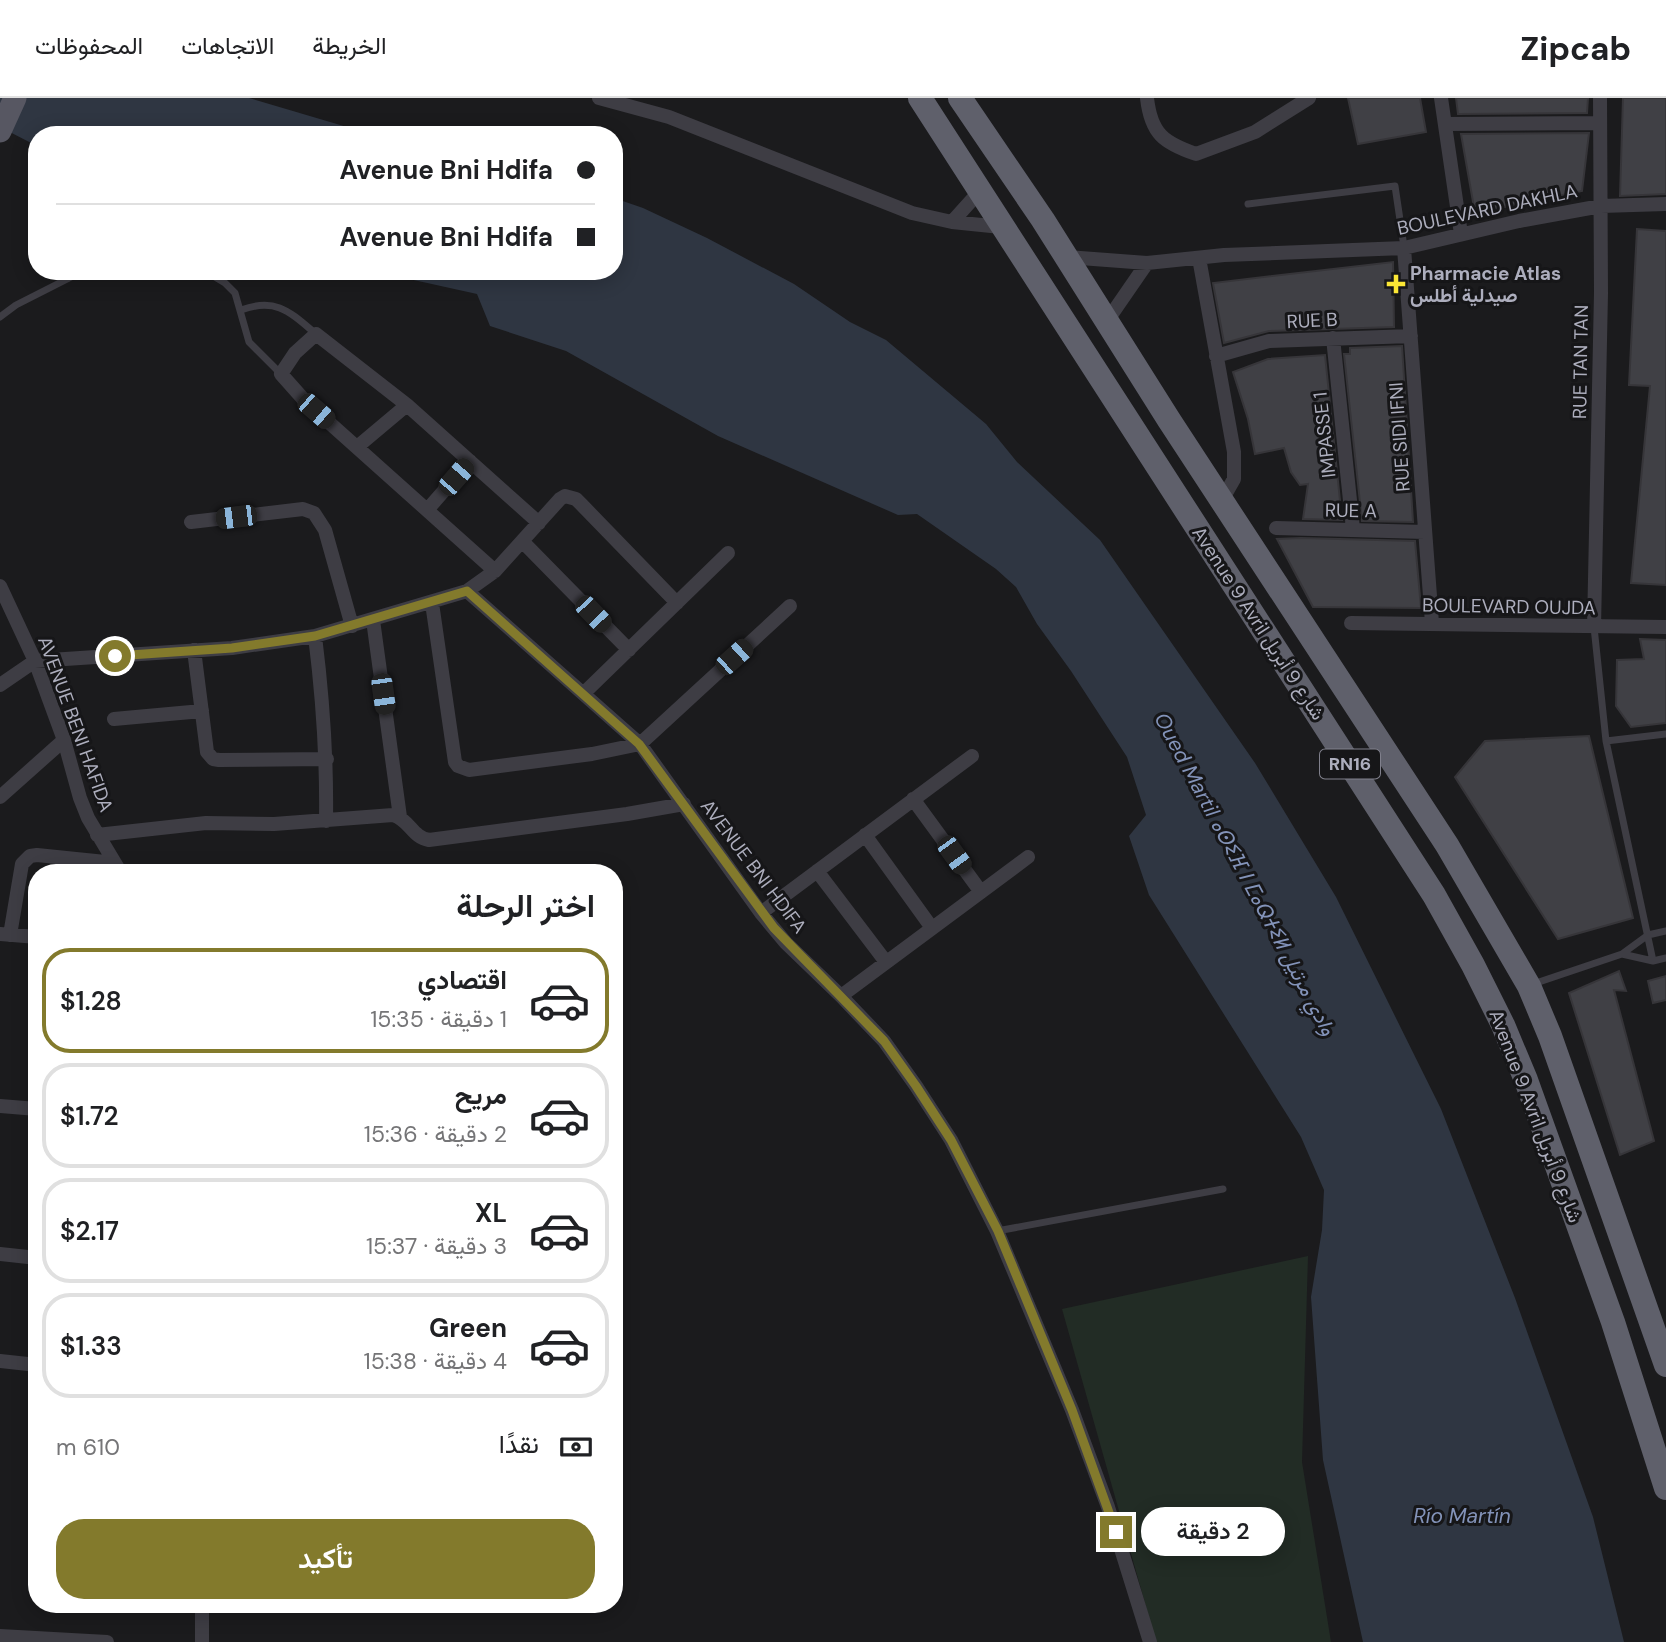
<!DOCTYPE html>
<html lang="ar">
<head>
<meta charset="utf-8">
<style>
  :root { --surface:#fff; --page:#f2f2f2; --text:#202124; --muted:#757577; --line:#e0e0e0; --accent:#837a2c }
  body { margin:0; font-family:"DM Sans",Vazirmatn,"Noto Sans Tifinagh",sans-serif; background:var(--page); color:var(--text); direction:rtl; height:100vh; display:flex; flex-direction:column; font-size:26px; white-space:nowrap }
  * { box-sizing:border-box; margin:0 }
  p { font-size:23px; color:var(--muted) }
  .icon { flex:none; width:38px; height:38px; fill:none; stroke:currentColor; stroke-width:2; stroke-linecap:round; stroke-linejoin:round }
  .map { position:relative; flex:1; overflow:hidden; direction:ltr }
  .side { position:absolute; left:28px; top:766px; width:595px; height:749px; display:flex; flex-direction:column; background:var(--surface); border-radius:28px; box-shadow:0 4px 18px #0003; direction:rtl }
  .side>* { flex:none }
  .banner { position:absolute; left:28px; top:28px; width:595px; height:154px; border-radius:28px; box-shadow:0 4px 18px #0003; direction:rtl; display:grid; align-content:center; height:154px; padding:0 28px; background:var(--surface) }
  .end { position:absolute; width:32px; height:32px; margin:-16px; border:9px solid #837a2c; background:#fff; box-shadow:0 0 0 4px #fff }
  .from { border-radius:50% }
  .bubble { position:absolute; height:49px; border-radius:24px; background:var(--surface); box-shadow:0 4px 18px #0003; font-size:23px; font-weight:600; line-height:49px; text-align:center; direction:rtl }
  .car { position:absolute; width:21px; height:42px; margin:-21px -10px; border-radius:9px; box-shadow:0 0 5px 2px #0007; background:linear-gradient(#222 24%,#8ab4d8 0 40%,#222 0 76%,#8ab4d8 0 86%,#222 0) }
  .banner b { display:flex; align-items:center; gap:24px; height:66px; font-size:26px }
  .banner b+b { border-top:2px solid var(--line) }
  .banner i { width:18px; height:18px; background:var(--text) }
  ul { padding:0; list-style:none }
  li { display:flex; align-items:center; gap:21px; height:105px; margin:0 14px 10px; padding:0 14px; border:4px solid var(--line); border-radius:28px }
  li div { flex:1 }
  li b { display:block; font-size:26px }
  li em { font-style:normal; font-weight:600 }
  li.selected { border-color:var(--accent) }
  li>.icon { width:63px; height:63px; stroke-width:1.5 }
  h2 { padding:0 28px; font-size:32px; line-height:84px }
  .pay { display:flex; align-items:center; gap:18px; height:77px; padding:0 28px; font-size:26px }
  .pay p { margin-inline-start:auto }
  .action { display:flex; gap:14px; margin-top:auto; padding:14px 28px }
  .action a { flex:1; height:80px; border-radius:28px; background:var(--accent); color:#fff; font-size:28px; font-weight:600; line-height:80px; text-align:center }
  header { display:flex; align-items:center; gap:42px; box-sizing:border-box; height:98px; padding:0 35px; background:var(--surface); border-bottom:2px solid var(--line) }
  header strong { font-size:33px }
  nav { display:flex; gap:38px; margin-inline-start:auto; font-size:24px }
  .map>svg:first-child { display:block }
  .green { fill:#222c25 }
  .water { fill:#2f3642 }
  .building { fill:#404045; stroke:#363539; stroke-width:2 }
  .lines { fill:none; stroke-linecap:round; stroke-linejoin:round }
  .service { stroke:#3e3d44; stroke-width:7 }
  .minor { stroke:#3e3d44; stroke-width:14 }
  .primary { stroke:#575762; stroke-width:23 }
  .trunk { stroke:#5f606b; stroke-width:24 }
  .route { stroke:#837a2c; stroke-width:9 }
  .poi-dot { fill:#fbe635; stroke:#161618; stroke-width:2.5 }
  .labels { text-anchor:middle; stroke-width:6; stroke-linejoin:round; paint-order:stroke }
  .shield { fill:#161618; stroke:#80808c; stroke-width:2 }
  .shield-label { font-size:18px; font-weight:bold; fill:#adaebd }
  .street-label { font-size:19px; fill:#adaebd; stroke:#161618 }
  .poi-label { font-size:19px; font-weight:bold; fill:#adaebd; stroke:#161618; text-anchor:start }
  .water-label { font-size:21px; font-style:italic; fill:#8393b9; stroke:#161618 }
</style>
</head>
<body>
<header>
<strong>Zipcab</strong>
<nav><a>الخريطة</a><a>الاتجاهات</a><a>المحفوظات</a></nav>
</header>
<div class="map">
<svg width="1666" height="1544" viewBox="0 0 1666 1544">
  <rect width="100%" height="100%" fill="#1b1b1d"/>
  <!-- green -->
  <path class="green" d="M1308,1158L1302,1364L1331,1544H1156L1062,1211Z"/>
  <!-- water -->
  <path class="water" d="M0,0H249L374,37H37V48L0,29Z
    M614,100L643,110L707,140L794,186L850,224L886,242L986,326L1017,364L1100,442L1255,665L1336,799L1441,1011L1515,1200L1593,1419L1624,1544H1363L1323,1362L1311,1199L1322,1132L1324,1092L1301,1039L1149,797L1129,738L1146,717L1127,659L1071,573L1037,526L1016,489L996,471L917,416L898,417L718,338L566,253L490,228L477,196L373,173H614Z"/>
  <!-- building -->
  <path class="building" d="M1348,0H1420L1426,34L1358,46Z
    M1456,0H1588L1587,15L1458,16Z
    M1623,0H1666V96L1620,98Z
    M1589,35L1582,93L1475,115L1461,36Z
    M1637,131L1666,133V487L1631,485L1650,288L1629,287Z
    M1393,164L1394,229L1269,233L1224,245L1213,185Z
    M1402,248L1413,424L1362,423L1344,256H1350V250Z
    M1325,257L1342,422L1303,421L1308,386L1300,387L1291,374L1284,350L1255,356L1248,321L1233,274L1268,261Z
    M1301,440L1415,443L1421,510L1313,509L1277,441Z
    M1640,541L1666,542V625L1631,629L1616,608L1617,562L1644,561Z
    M1589,638L1633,820L1558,841L1455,679L1485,643Z
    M1619,873L1626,893L1614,892L1654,1043L1620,1057L1569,895Z
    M1666,878V902L1653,905L1648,883Z"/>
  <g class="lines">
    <!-- service -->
    <path class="service" d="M1248,106L1395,88L1404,149
      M205,173L225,185L235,195L249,244L281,276
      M241,212C276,199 290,214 316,236
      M0,219L16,207L83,173
      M1594,529L1606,643L1653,863
      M1606,643L1666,636
      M1622,856L1653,863L1666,860
      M1533,886L1622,856L1648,837L1666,833
      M997,1133L1223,1091"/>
    <!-- minor -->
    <path class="minor" d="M599,0L669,19L912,115L952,124L1001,129
      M1147,0C1151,36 1164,45 1196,56L1255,34L1309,0
      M1441,0L1461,136
      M1445,26L1600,25
      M952,124L979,94
      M1404,150L1432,525
      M1067,159L1147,165L1224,157L1404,150L1519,123L1601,108L1666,106
      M1199,160L1234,354V381L1222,402
      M1107,223L1147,165
      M1333,240L1353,431
      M1216,258L1269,243L1411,238
      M357,349L407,307
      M427,412L470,363
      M191,424L303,411L314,415L325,432L352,528
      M1276,430L1425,434
      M523,444L629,552
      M495,473L305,303L281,276L295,255L316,236L407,307L539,425
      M0,488L35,563L64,642L80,700L88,720L121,775
      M467,493L495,473L560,401L565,398L576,401L581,406L677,505
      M432,505L455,664L458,668L469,672L592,656L640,646L790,508
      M373,522L400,719
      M1351,525L1666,529
      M1594,529L1601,195L1600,0
      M315,538C323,602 327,658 326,723
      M194,552L207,654L213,661L219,662L327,661
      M0,587L35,563L232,550L315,538L467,493L640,646L761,815L786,845L841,898L884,943L916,988L951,1042L997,1133L1072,1312L1108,1409L1150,1544
      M584,595L728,455
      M114,621L202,613
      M0,699L64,642
      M913,701L981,794
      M97,737L206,725L274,726L393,717C410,722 412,739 429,742L627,716L684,706
      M865,737L932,830
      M817,773L886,864
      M761,815L972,658
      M0,836L37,839
      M10,837L22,766L30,758L37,757L115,765
      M841,898L1028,759
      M0,1008L37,1011
      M0,1156L37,1160
      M0,1263L37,1267
      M0,1538L107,1544
      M202,1544V1507"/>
    <!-- primary -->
    <path class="primary" d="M0,33L15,0"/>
    <!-- trunk -->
    <path class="trunk" d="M920,0L1434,797L1473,867L1503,927L1526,982L1613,1224L1666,1390
      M960,0L1043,122L1169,322L1447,747L1529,888L1550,938L1666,1267"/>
  </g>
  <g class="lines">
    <!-- route -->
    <path class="route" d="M115,558L232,550L315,538L467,493L639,646L774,830L884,943L916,988L951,1042L998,1133L1072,1312L1116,1434"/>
  </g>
  <!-- markers -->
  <path class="poi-dot" d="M1392.5 175.5h7v7h7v7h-7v7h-7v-7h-7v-7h7z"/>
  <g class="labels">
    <!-- shield labels -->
    <rect class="shield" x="1320" y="651.5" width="60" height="29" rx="5"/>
    <g class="shield-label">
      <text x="1350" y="672">RN16</text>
    </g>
    <!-- street labels -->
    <g class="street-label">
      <text transform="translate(1487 111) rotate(-12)" y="7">BOULEVARD DAKHLA</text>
      <text transform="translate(1312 222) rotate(-3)" y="7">RUE B</text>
      <text transform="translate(1580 264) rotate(-89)" y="7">RUE TAN TAN</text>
      <text transform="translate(1324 337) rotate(-96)" y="7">IMPASSE 1</text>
      <text transform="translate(1399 339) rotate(-94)" y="7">RUE SIDI IFNI</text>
      <text transform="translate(1351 412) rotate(1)" y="7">RUE A</text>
      <text transform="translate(1509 508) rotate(1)" y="7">BOULEVARD OUJDA</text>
      <text transform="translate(1259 525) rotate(57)" y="7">Avenue 9 Avril شارع 9 أبريل</text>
      <text transform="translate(76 626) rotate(70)" y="7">AVENUE BENI HAFIDA</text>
      <text transform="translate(754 768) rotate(53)" y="7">AVENUE BNI HDIFA</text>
      <text transform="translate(1536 1018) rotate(69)" y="7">Avenue 9 Avril شارع 9 أبريل</text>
    </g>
    <!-- poi labels -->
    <g class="poi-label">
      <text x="1410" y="182">Pharmacie Atlas<tspan x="1410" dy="22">صيدلية أطلس</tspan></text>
    </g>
    <!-- water labels -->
    <g class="water-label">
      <text transform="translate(1245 776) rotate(62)" y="7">Oued Martil ⴰⵙⵉⴼ ⵏ ⵎⴰⵕⵜⵉⵍ وادي مرتيل</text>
      <text x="1462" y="1425">Río Martín</text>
    </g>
  </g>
</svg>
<i class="end from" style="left:115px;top:558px"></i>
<i class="end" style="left:1116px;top:1434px"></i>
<div class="bubble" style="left:1141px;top:1409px;width:144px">2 دقيقة</div>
<i class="car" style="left:316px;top:313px;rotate:131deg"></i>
<i class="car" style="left:456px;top:379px;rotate:41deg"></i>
<i class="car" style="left:236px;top:419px;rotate:263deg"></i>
<i class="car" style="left:593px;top:516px;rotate:136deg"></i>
<i class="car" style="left:734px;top:559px;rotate:48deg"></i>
<i class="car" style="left:383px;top:596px;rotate:172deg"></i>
<i class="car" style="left:954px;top:757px;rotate:144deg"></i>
<div class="banner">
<b><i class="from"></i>Avenue Bni Hdifa</b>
<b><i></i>Avenue Bni Hdifa</b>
</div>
<section class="side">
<h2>اختر الرحلة</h2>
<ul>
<li class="selected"><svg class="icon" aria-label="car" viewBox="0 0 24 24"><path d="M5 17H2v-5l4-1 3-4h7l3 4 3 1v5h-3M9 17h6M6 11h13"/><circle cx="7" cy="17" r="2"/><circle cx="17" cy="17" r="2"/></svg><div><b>اقتصادي</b><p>1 دقيقة · 15:35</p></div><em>$1.28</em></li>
<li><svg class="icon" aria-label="car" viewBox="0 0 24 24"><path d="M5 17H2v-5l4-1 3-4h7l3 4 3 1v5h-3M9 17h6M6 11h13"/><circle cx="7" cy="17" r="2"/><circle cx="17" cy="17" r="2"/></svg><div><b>مريح</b><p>2 دقيقة · 15:36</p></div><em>$1.72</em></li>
<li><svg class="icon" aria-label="car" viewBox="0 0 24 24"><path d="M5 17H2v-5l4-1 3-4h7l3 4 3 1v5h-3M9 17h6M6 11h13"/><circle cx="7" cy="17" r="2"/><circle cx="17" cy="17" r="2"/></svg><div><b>XL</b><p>3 دقيقة · 15:37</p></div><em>$2.17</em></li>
<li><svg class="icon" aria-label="car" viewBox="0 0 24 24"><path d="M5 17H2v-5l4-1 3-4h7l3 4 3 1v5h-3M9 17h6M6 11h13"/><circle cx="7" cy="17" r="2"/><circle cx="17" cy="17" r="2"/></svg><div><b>Green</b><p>4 دقيقة · 15:38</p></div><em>$1.33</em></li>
</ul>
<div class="pay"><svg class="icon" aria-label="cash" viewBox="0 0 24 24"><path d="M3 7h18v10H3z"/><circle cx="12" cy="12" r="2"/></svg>نقدًا<p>610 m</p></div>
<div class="action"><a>تأكيد</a></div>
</section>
</div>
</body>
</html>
